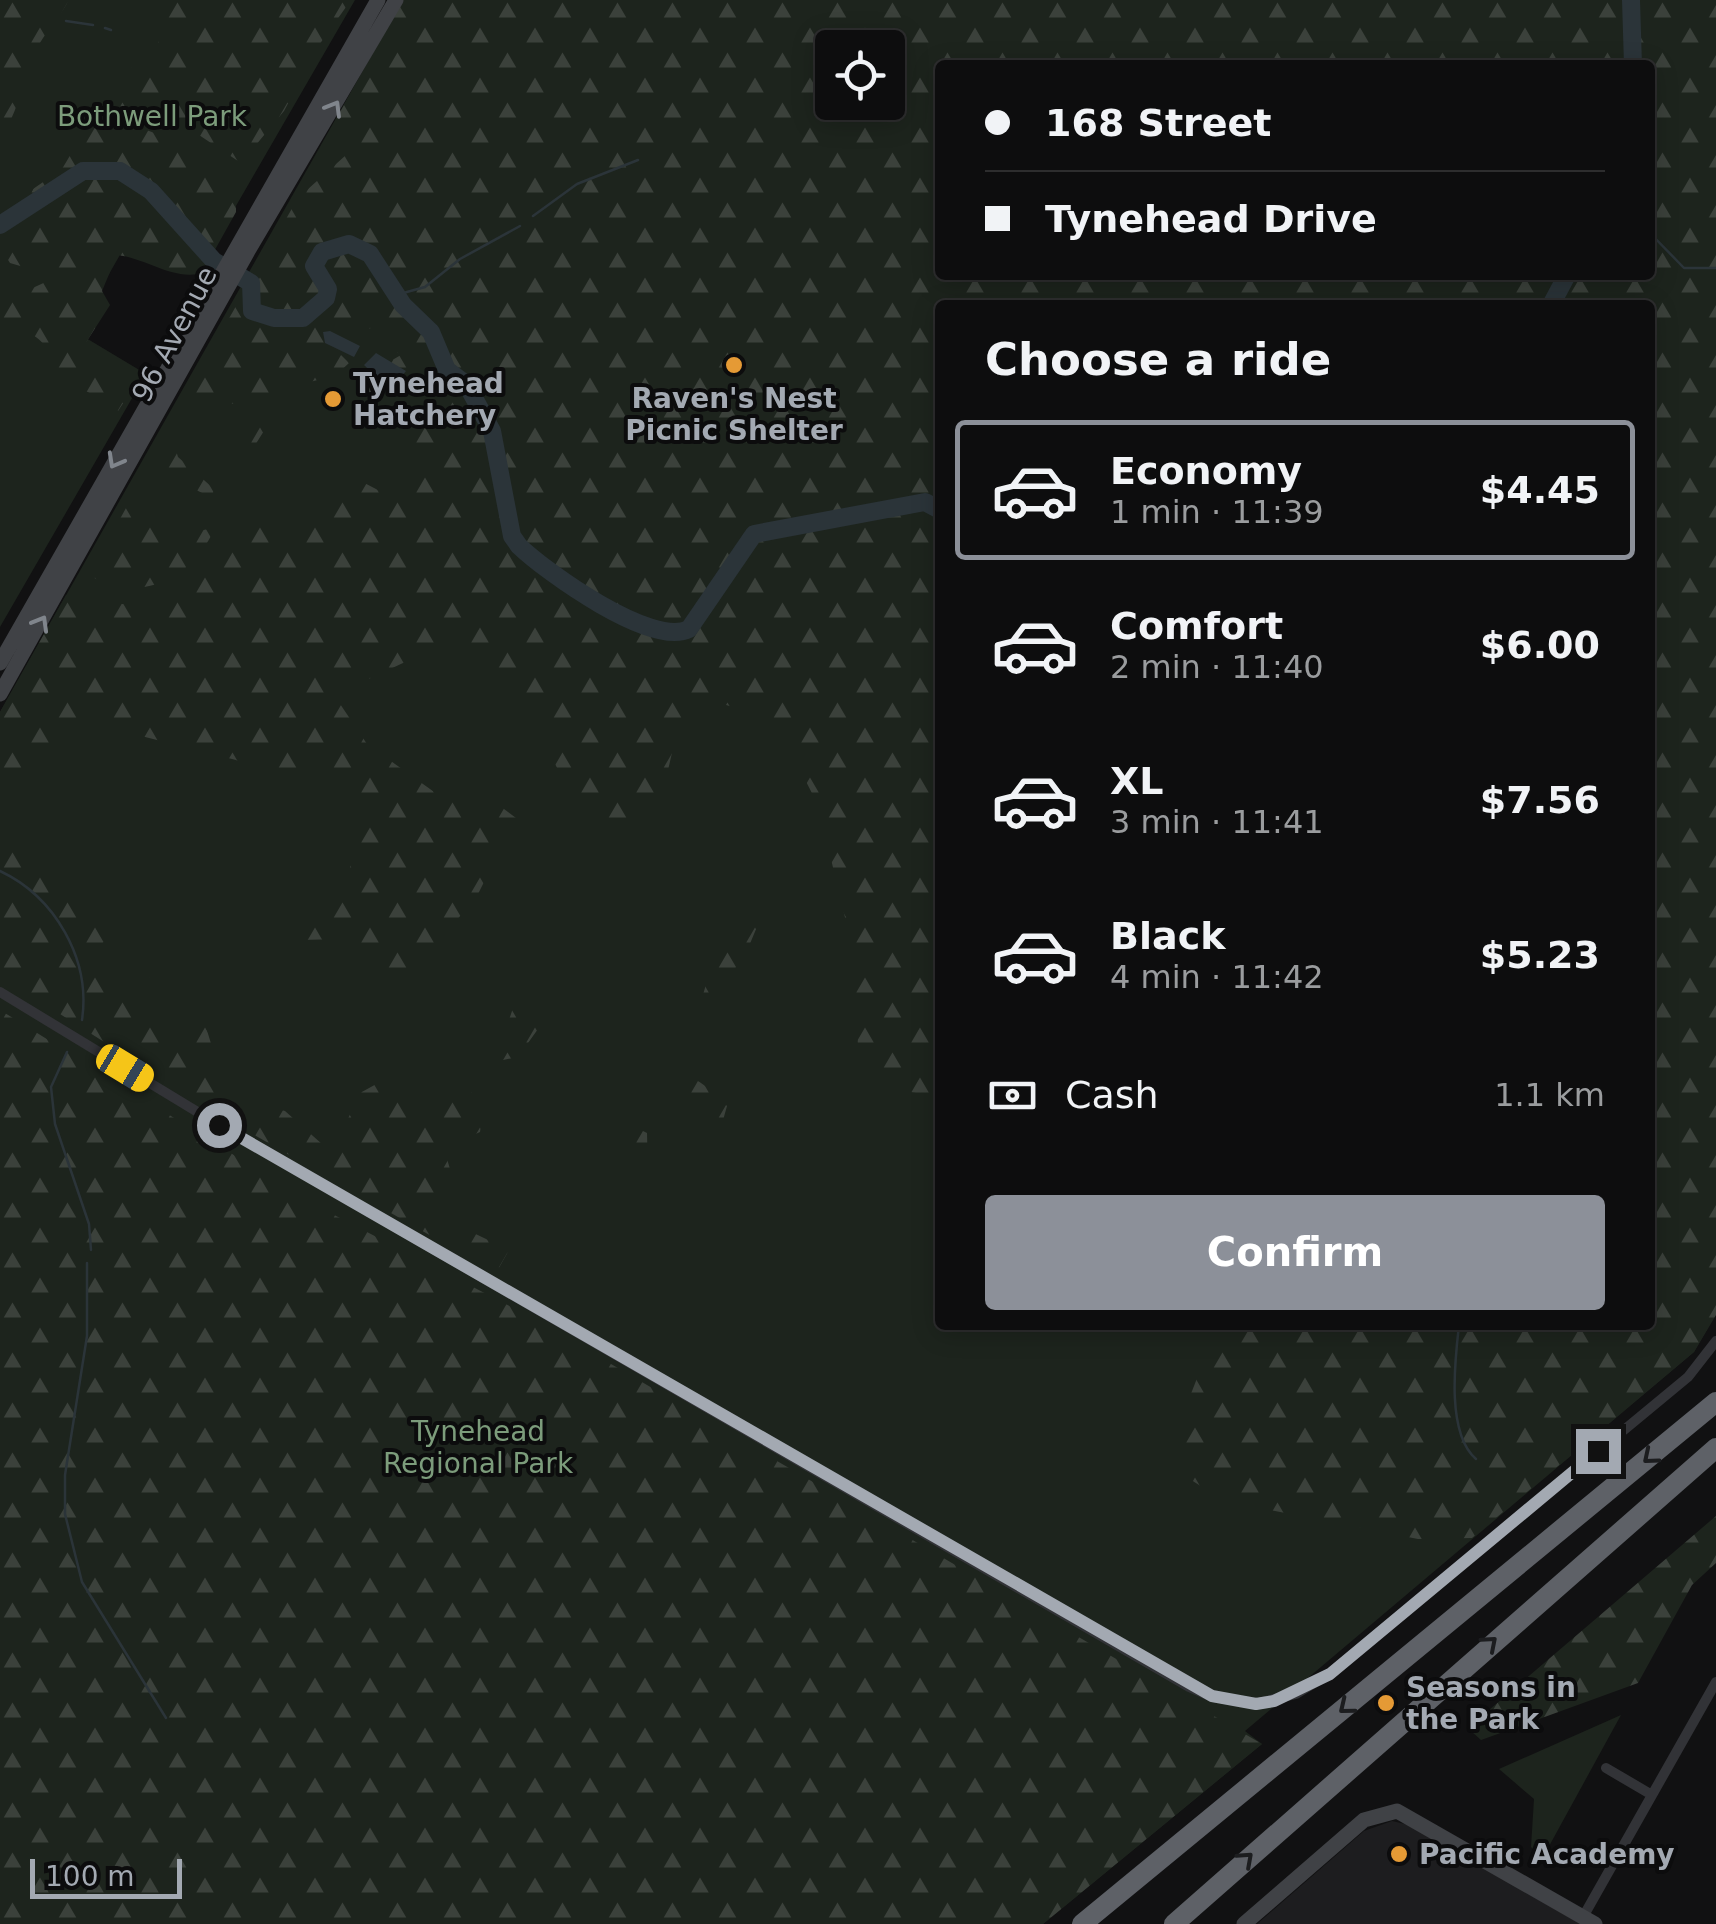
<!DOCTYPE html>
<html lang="en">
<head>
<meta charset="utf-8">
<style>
  :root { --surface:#0d0d0e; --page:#161617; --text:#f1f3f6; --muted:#9a9c9e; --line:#2d2d2e; --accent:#8c9099 }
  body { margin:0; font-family:"DejaVu Sans",sans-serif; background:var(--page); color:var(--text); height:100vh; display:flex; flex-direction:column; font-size:38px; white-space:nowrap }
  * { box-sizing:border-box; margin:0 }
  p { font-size:32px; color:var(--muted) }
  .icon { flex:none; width:55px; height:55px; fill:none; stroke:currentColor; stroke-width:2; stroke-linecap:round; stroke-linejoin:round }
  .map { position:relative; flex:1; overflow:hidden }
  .panel { position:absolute; left:935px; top:300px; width:720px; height:1030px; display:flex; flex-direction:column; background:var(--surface); border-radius:10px; box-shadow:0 5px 25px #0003,0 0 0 2px var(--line) }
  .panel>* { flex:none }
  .banner { position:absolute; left:935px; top:60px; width:720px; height:220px; border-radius:10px; box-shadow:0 5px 25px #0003,0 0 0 2px var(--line); display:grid; align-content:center; height:220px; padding:0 50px; background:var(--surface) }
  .controls { position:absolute; left:815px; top:30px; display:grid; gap:20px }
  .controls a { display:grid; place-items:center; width:90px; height:90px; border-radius:10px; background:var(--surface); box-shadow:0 5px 25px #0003,0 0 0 2px var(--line); font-size:50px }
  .scale { position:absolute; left:30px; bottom:25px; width:152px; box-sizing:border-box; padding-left:10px; border:5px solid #a3a9b2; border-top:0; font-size:28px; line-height:35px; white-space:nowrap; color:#a3a9b2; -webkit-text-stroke:8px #0c0c0d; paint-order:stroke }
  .end { position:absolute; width:45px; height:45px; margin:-22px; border:12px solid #a3a9b2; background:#111; box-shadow:0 0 0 5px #111 }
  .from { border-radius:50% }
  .car { position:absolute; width:30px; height:60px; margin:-30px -15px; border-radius:12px; box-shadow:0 0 8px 2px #0007; background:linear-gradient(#f5c518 24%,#345 0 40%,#f5c518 0 76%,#345 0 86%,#f5c518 0) }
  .banner b { display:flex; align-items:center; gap:35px; height:95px; font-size:38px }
  .banner b+b { border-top:2px solid var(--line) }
  .banner i { width:25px; height:25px; background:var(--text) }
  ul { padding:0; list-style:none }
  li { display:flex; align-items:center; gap:30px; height:140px; margin:0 20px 15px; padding:0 30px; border:5px solid transparent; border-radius:10px }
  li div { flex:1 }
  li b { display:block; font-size:38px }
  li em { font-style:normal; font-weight:800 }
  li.current { border-color:var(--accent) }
  li>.icon { width:90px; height:90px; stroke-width:1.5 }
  h2 { padding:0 50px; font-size:45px; line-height:120px }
  .pay { display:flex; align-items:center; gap:25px; height:110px; padding:0 50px; font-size:38px }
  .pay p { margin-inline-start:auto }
  .button { display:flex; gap:20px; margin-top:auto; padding:20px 50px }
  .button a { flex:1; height:115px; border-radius:10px; background:var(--accent); color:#fff; font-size:40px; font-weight:800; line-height:115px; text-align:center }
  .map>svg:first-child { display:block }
  .built { fill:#1d1d1f }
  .green { fill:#1d241d; fill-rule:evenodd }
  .forest { fill:url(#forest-firs); fill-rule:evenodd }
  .water { fill:#2b3439 }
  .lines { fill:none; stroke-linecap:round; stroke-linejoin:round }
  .stream { stroke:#2b3439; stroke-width:2.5 }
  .river { stroke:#2b3439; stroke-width:18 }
  .street { stroke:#323337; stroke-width:10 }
  .secondary { stroke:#404246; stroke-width:15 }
  .highway { stroke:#5e6167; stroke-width:20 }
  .oneway { stroke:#80858c }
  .oneway2 { stroke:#1c1d1f }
  .route { stroke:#a3a9b2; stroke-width:12 }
  .poi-dot { fill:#e59a35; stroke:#0c0c0d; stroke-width:4 }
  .labels { text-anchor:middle; stroke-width:8; stroke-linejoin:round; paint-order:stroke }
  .park-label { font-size:28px; fill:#7c9c7b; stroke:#0c0c0d }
  .street-label { font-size:28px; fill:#a3a9b2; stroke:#0c0c0d }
  .poi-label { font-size:28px; font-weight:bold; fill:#a3a9b2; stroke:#0c0c0d; text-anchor:start }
</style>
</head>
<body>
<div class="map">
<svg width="1716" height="1924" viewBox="0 0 1716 1924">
  <defs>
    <pattern id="forest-firs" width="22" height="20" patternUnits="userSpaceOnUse" patternTransform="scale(2.5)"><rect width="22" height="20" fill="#1d241d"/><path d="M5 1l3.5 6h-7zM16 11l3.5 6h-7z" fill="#3b413b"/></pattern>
  </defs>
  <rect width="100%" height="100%" fill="#111112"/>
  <!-- built -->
  <path class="built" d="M1392,1821L1409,1825L1581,1924H1257L1364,1831Z"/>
  <!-- green -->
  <path class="green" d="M0,0H355L199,270L133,232L76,332L146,374L0,627Z
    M403,0H1716V1314L1694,1352L1245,1731L1262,1744L1043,1924H0V712ZM832,48H888V102H832ZM940,65H1650V275H940ZM940,305H1650V1325H940Z
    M1621,1715L1542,1859L1531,1847L1534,1799L1499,1769Z"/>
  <!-- forest -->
  <path class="forest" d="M0,0H69C58,20 38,40 31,61C23,89 15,115 0,141Z
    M159,0H351L319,45L284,111L241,163L178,121L108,103C112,80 142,59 158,44C162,28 152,16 159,0Z
    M403,0H1716V1315L1694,1352L1472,1538L1418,1539L1224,1501L1185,1476L1173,1440L1208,1350L1224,1325H1650V305H940V1097L892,1089L858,1049L855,959L818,805L792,754L750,712L709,700L677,731L660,805L602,838L564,782L523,699L444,644L334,695L367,744L444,799L484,794L516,818L476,898L409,974L366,964L342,939L299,940L349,884L354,814L328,785L302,767L295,778L273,779L236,760L82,721L54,746L29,784L0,799V712L66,595C90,597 113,606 137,604C195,600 205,544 258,520L292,534L305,531L337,483L349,475L401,502L426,456L419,455C400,428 375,409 359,380L370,354L394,359L401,355L383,344L371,328L343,337L335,332L322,336L349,363L336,375L310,382L294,399H284L245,461L240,451L260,408L190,397L204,362L298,198L355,147L330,130ZM832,48H888V102H832ZM940,65H1650V275H940Z
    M107,115L178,142L223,175L236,191V212L202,273C174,281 146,258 117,255L102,291L110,305L76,358C92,385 108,368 131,379L133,388L118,411C102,397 86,393 69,381C50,367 52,342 28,333L0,358V303L50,280L41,272L10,263L5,255L33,189L62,169L93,117Z
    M170,432L178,457L214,489L212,498L149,466Z
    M131,499L195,532L208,529L212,534C188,582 135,604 89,575Z
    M0,839L35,849L89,909L108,937L94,953L98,969L125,972L146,963L157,971L139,987L134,1011L153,1019L159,1035L174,1039V1020L205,1024L217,1063L232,1087L259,1104L285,1111L332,1153L360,1093L380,1082L441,1107L466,1088L484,1103L480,1132L460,1141L447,1159L450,1169L432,1187L442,1199L436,1215L509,1250L496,1273L221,1116L0,976Z
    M764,910L749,946L699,1027C699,980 725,936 764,910Z
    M542,996L548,1015L518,1057L503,1060L487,1050L509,1020L516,999Z
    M0,1010L313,1204L527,1315L1262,1744L1043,1924H0Z
    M647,1068C686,1073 699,1076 727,1106L718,1138L684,1113Z
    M629,1124L647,1133L648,1176C628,1167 621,1158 615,1137Z
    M1716,1516V1563L1692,1585L1638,1683L1481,1740L1468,1728Z"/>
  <!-- water -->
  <path class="water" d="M330,331L360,346L354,357L325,343L323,332Z
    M376,353L406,371L392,388L393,393L364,365Z"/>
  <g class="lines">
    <!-- stream -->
    <path class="stream" d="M66,21L93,25
      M105,28L111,30
      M533,216L577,184L638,160
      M1650,233L1684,268H1716
      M396,295L425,287L460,259L520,226
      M0,871C55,897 91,959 82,1020
      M67,1052L51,1087L55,1124L89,1224L91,1250
      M87,1263V1336L65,1475V1514L82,1582L166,1718
      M1459,1325C1455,1360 1446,1433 1476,1459"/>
    <!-- river -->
    <path class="river" d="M1631,0L1633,65
      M0,225L83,171H120L151,191L214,261L251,283L252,311L274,318H303L326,298L328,289L314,266L322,252L349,244L370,254L403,305L431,332L447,370L467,385L492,431L512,536L519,546C546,572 652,648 689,629L754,534L925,502L940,510
      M1551,305L1567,275"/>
    <!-- street -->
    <path class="street" d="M0,992L219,1125L1189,1687L1212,1697L1257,1703L1296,1694L1329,1674L1688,1377L1716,1341
      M1606,1768L1652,1795
      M1583,1917L1716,1682"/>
    <!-- secondary -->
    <path class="secondary" d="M0,663L378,0
      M0,694L248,251L396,0
      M1244,1924L1364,1820L1397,1811L1595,1924"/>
    <!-- highway -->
    <path class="highway" d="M1082,1924L1716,1402
      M1174,1924L1716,1448"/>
  </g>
  <!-- one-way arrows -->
  <defs><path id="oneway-chevron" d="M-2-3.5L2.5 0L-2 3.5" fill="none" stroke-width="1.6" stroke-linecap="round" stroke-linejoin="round" transform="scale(2.5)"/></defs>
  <g class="oneway">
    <use href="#oneway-chevron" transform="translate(334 108) rotate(-59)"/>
    <use href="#oneway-chevron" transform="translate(115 461) rotate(119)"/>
    <use href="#oneway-chevron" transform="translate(41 623) rotate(-60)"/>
  </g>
  <g class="oneway2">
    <use href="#oneway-chevron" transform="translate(1650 1457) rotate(140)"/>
    <use href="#oneway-chevron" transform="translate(1490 1643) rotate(-41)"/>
    <use href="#oneway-chevron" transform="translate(1346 1707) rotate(141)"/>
    <use href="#oneway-chevron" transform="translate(1246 1859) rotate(-42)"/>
  </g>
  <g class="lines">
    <!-- route -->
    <path class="route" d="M219,1125L1212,1696L1256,1704L1274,1701L1330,1674L1598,1451"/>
  </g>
  <!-- markers -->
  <g class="poi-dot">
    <circle cx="734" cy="365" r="10"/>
    <circle cx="333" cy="399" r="10"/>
    <circle cx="1386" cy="1703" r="10"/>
    <circle cx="1399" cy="1854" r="10"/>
  </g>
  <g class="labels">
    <!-- park labels -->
    <g class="park-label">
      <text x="152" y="126">Bothwell Park</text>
      <text x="478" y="1441">Tynehead<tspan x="478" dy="32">Regional Park</tspan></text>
    </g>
    <!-- street labels -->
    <g class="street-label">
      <text transform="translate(174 334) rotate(-62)" y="10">96 Avenue</text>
    </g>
    <!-- poi labels -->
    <g class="poi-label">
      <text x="353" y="393">Tynehead<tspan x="353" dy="32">Hatchery</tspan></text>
      <text x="734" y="408" text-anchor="middle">Raven's Nest<tspan x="734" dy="32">Picnic Shelter</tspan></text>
      <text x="1406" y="1697">Seasons in<tspan x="1406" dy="32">the Park</tspan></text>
      <text x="1419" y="1864">Pacific Academy</text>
    </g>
  </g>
</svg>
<div class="controls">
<a><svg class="icon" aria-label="locate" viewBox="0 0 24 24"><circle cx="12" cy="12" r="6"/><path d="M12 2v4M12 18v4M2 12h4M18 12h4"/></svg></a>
</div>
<div class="scale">100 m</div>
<i class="end from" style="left:219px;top:1125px"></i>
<i class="end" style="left:1598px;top:1451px"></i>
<i class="car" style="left:125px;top:1068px;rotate:121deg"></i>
<div class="banner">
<b><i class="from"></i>168 Street</b>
<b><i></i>Tynehead Drive</b>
</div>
<section class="panel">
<h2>Choose a ride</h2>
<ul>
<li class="current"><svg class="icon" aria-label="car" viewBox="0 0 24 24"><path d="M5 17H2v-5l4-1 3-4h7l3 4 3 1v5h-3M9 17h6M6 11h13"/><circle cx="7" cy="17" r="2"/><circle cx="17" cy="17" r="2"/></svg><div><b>Economy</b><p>1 min · 11:39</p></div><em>$4.45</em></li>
<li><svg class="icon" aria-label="car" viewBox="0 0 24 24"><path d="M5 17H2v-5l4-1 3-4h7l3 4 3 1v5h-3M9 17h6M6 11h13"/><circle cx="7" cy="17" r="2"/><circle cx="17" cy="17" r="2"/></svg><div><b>Comfort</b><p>2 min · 11:40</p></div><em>$6.00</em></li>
<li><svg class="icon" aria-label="car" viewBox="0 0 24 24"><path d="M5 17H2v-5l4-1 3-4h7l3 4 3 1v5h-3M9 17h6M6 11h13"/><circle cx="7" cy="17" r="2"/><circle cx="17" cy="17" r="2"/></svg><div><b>XL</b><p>3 min · 11:41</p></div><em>$7.56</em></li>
<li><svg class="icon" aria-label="car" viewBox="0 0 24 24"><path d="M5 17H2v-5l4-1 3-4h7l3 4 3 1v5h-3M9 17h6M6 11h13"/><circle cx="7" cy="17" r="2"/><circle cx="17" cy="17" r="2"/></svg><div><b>Black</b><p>4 min · 11:42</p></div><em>$5.23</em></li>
</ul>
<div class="pay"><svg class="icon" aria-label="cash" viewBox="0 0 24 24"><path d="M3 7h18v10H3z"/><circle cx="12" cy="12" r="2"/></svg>Cash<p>1.1 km</p></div>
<div class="button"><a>Confirm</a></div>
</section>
</div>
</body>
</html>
